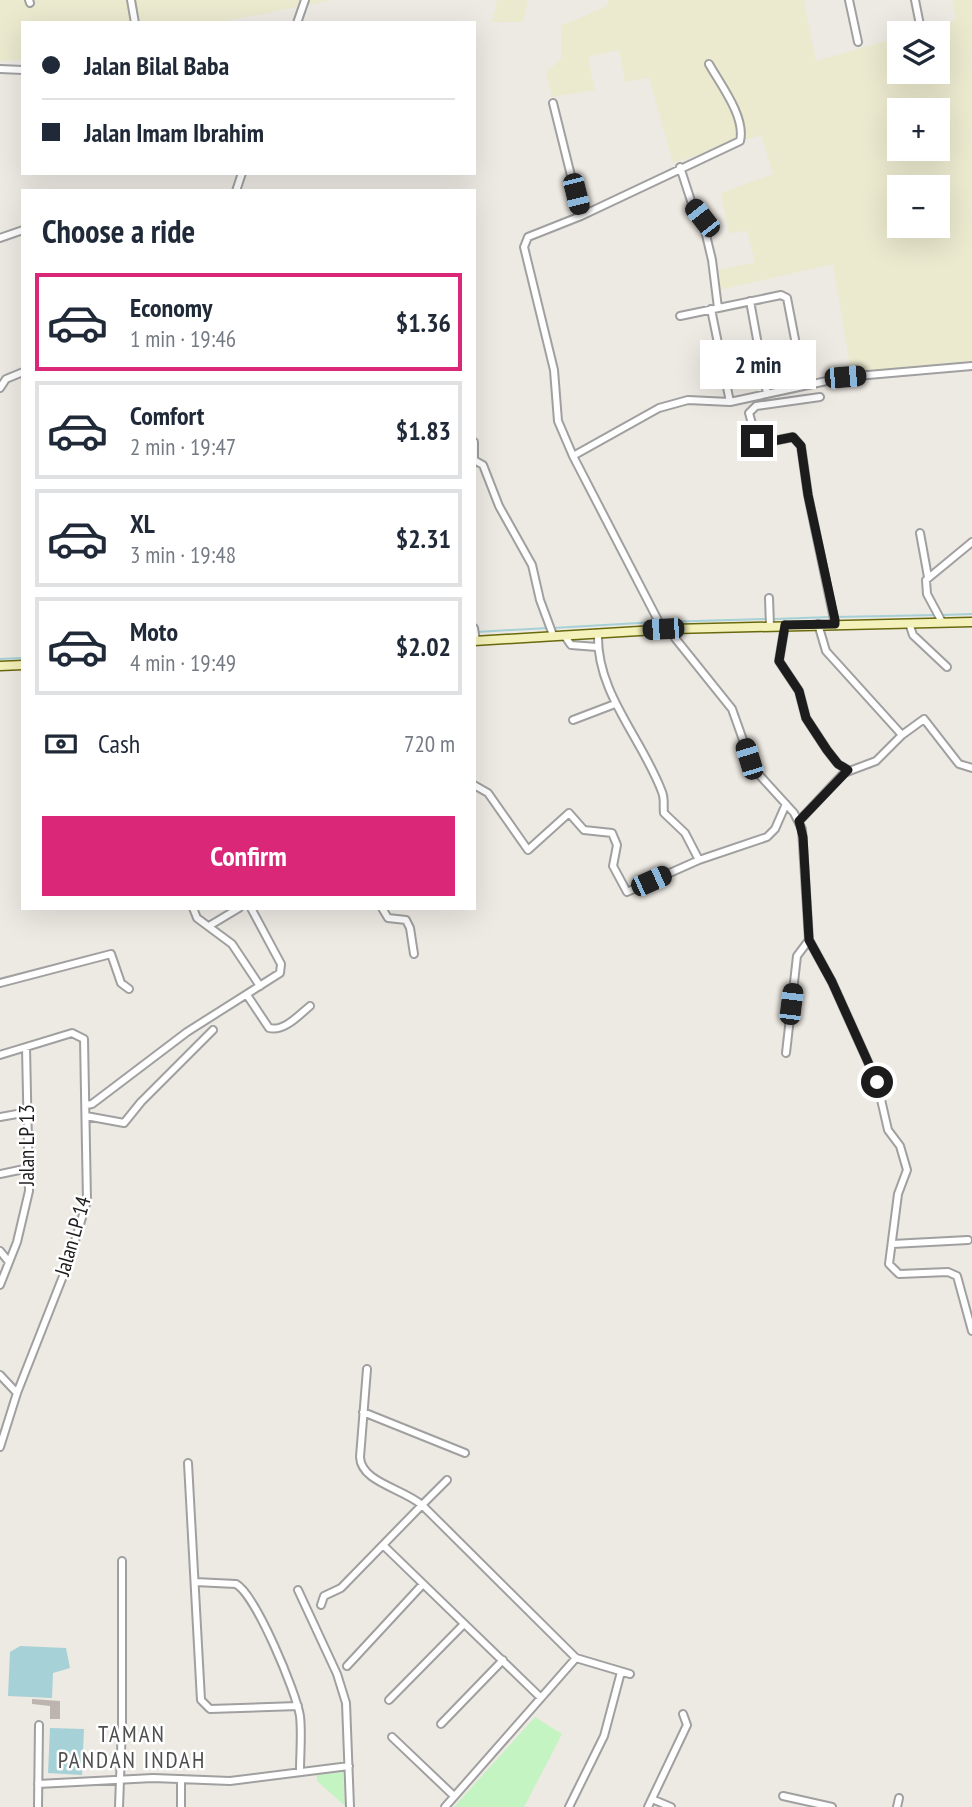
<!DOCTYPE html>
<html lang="en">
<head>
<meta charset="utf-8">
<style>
  :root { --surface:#fff; --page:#f6f6f7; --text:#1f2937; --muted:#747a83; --line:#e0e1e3; --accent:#db2777 }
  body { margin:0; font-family:"PT Sans Narrow",sans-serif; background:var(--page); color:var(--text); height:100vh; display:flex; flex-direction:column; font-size:26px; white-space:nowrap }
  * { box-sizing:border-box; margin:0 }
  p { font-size:23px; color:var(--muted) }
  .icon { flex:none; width:38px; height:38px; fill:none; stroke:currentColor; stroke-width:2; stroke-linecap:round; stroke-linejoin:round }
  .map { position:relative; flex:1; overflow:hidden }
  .panel { position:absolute; left:21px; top:189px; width:455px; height:721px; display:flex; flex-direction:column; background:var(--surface); border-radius:0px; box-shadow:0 7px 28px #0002 }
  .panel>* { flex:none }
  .hud { position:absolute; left:21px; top:21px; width:455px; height:154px; border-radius:0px; box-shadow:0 7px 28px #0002; display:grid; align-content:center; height:154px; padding:0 21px; background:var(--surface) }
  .buttons { position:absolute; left:887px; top:21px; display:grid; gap:14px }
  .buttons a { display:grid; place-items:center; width:63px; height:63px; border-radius:0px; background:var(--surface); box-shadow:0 7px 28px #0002; font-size:35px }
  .end { position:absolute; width:32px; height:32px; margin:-16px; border:9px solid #1c1c1c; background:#fff; box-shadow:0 0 0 4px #fff }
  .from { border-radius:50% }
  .bubble { position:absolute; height:49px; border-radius:0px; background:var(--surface); box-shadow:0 7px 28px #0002; font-size:23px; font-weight:800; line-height:49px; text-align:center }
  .car { position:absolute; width:21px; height:42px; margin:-21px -10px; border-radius:9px; box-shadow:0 0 5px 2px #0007; background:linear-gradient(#222 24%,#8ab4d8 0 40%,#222 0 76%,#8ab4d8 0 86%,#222 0) }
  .hud b { display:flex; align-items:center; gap:24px; height:66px; font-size:26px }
  .hud b+b { border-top:2px solid var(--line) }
  .hud i { width:18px; height:18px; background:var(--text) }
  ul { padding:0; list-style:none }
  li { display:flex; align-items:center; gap:21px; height:98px; margin:0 14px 10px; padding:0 7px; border:4px solid var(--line); border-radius:0px }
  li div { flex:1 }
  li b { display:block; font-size:26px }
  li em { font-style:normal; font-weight:800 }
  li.active { border-color:var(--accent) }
  li>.icon { width:63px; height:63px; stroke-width:1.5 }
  h2 { padding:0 21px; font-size:32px; line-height:84px }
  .pay { display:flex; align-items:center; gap:18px; height:77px; padding:0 21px; font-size:26px }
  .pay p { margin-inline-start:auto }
  .primary-button { display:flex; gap:14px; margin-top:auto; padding:14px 21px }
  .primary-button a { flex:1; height:80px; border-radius:0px; background:var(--accent); color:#fff; font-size:28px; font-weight:800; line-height:80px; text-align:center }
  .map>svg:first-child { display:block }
  .farmland { fill:#ebeacf; fill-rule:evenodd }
  .park { fill:#c3f4c2 }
  .water { fill:#a6d1d7 }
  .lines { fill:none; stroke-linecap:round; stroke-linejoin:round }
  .stream { stroke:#a6d1d7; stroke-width:2 }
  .building { fill:#bdb4b0 }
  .street-casing { stroke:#a0a0a0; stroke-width:10 }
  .secondary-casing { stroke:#696a0d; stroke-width:11 }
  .street { stroke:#fff; stroke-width:6 }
  .secondary { stroke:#f4f1ba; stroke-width:8 }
  .route { stroke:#1c1c1c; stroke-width:9 }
  .labels { text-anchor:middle; stroke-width:5; stroke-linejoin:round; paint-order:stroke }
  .street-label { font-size:21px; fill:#1c1c1c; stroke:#fff }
  .neighbourhood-label { font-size:23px; letter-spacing:2px; fill:#4f4f4f; stroke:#fff }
</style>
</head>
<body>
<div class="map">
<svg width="972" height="1807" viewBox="0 0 972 1807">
  <rect width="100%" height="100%" fill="#ede9e3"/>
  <!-- farmland -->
  <path class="farmland" d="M0,0H333L215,23H23V60L0,61Z
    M497,0H528L523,22H492Z
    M608,0H804L816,61L899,37L900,72H938V33H912L956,20L952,0H972V362L851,373L833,264L719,290L714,271L755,262L747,231L729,233L721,193L773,174L761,135L673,163L649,78L625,82L619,50L588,57L595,90L552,97L546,72L561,59V26L607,6ZM900,110H938V149H900ZM900,187H938V226H900Z"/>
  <!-- park -->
  <path class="park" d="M535,1717L562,1734L524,1807H454Z
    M343,1772L345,1806L317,1781V1775Z"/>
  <!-- water -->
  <path class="water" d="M20,1646L66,1648L70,1668L53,1673L52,1698L8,1696L10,1652Z
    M50,1728L84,1729L82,1775L48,1773Z"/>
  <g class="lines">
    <!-- stream -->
    <path class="stream" d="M942,615L972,614
      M837,617L936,615
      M774,619L831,617
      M662,622L768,619
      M553,628L656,622
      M476,632L548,628
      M0,659L23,658"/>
  </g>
  <!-- building -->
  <path class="building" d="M32,1699L60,1701V1719H50V1706L32,1704Z"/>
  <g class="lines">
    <!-- street casing -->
    <g class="street-casing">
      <path id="street" d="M29,0L30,3
        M131,0L135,23
        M849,0L858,42
        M915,0L920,25
        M297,23L305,0
        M0,69L23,70
        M553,103L581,216L528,237L524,247L554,370L558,421L573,456L663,630
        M680,167L693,207L702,218L712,260L718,308
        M236,191L242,173
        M581,216L740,141C746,117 720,84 709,64
        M0,238L23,230
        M750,301L767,394
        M711,309L730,402
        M680,316L781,295L787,298L804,386
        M0,388L6,379L23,372
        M820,397L756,406L749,413L757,441L768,442L793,437L801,446L808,495L835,624
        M474,442V459
        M573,456L659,408L688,400L730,402L845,377L972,366
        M474,460L483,465L499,506L532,565L540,600L553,635
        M920,533L928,577
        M769,598L770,626
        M942,622L927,594L926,580L972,542
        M909,623L913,635L947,667
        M785,625L779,661L799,691L806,718L827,750L838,764L848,770
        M474,628L476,641
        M672,629L675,638L732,709L753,768L794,813L802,829L809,940L832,982L877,1082L888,1130L900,1146L907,1170L898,1194L889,1264L899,1274L948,1272L957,1276L972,1331
        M598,633C596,693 642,738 662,792C665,799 663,806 664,813L685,833L699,860
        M564,635L571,645L597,647
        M573,720L615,704
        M902,735L924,719L959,764L972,768
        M474,785L488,793L528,850L569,813L584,830L612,833L617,845L613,866L627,892L699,860L767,837L775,829L786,804
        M799,821L844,773L876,761L902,735L826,651L818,624
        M193,908L197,918L232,944L260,986
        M382,908L388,918L406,920L410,928L414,954
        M209,926L239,908
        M0,983L111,954L121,983L129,989
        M247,995L269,1028C284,1032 299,1015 310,1006
        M786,1053L797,956L809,940
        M0,1055L72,1033L84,1039L87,1201L69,1261L17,1393L0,1447
        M86,1105L92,1104L187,1032L280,973L281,964L251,908
        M86,1116L124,1123L141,1102L213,1030
        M0,1117L28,1112
        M0,1174L29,1168
        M892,1244L968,1240
        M0,1251L9,1262
        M0,1285L17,1242L29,1191L26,1047
        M367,1369L360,1457C361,1482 402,1488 422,1505L447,1480
        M0,1375L17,1393
        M363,1412L465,1453
        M188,1463L201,1700L210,1709L298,1706
        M383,1545L540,1697
        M195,1582L236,1584C256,1595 296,1692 300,1716C302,1734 300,1753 300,1771
        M298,1590L337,1674L346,1703L350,1807
        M321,1605L324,1596L341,1588L422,1505L576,1658L445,1807
        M576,1658L630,1674
        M347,1666L423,1584
        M389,1700L464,1624
        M441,1724L503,1660
        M392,1737L454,1796
        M38,1784L153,1778L230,1781L349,1766
        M783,1796L832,1807
        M652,1799L671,1807
        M38,1807L39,1725
        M119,1807L122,1725V1561
        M181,1807V1779
        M569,1807L604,1736L621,1672
        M648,1807L687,1725L683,1714
        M897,1807L899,1798"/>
    </g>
    <!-- secondary casing -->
    <g class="secondary-casing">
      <path id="secondary" d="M474,641L672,629L972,622
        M0,666L23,665"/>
    </g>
    <!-- street -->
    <use href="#street" class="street"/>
    <!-- secondary -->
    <use href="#secondary" class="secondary"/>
  </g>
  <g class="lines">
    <!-- route -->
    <path class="route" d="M757,441L768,442L793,437L801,446L808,495L835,620V624L785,625L779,661L799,691L806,718L827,750L838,764L848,770L799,821L803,837L809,940L832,982L877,1082"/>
  </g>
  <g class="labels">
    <!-- street labels -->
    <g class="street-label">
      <text transform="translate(27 1145) rotate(-90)" y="7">Jalan LP 13</text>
      <text transform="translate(73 1236) rotate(-74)" y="7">Jalan LP 14</text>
    </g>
    <!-- neighbourhood labels -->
    <g class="neighbourhood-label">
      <text x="132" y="1742">TAMAN<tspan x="132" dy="26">PANDAN INDAH</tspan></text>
    </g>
  </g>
</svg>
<div class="buttons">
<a><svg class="icon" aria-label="layers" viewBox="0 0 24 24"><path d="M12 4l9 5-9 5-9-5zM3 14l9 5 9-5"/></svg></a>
<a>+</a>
<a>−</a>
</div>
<i class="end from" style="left:877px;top:1082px"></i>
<i class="end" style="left:757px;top:441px"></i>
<div class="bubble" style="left:700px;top:340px;width:116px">2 min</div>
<i class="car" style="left:576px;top:194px;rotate:166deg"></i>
<i class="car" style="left:702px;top:218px;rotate:322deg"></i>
<i class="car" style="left:845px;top:377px;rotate:85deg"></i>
<i class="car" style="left:663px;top:629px;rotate:267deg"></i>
<i class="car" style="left:749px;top:759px;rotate:343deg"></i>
<i class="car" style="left:651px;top:881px;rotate:66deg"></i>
<i class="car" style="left:791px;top:1004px;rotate:7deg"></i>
<div class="hud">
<b><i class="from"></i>Jalan Bilal Baba</b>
<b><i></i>Jalan Imam Ibrahim</b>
</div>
<section class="panel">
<h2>Choose a ride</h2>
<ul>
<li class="active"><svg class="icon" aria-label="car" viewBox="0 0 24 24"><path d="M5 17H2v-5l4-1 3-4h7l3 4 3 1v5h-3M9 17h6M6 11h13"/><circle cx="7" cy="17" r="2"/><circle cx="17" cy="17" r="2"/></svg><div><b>Economy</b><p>1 min · 19:46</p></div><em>$1.36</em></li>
<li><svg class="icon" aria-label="car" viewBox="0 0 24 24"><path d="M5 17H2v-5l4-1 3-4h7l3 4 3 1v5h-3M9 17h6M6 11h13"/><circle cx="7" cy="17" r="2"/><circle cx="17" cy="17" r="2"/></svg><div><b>Comfort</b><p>2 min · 19:47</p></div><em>$1.83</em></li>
<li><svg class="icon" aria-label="car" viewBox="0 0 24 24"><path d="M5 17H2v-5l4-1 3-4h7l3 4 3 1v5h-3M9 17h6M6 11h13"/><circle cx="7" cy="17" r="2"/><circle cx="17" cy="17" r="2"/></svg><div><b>XL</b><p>3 min · 19:48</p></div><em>$2.31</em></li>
<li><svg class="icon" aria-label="car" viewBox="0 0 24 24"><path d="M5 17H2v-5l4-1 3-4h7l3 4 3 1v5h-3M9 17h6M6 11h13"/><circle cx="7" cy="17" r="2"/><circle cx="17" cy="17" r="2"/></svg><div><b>Moto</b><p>4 min · 19:49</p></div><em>$2.02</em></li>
</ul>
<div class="pay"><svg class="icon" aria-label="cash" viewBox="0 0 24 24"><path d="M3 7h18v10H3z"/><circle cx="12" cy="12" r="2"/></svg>Cash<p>720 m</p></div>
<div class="primary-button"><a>Confirm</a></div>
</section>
</div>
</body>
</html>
